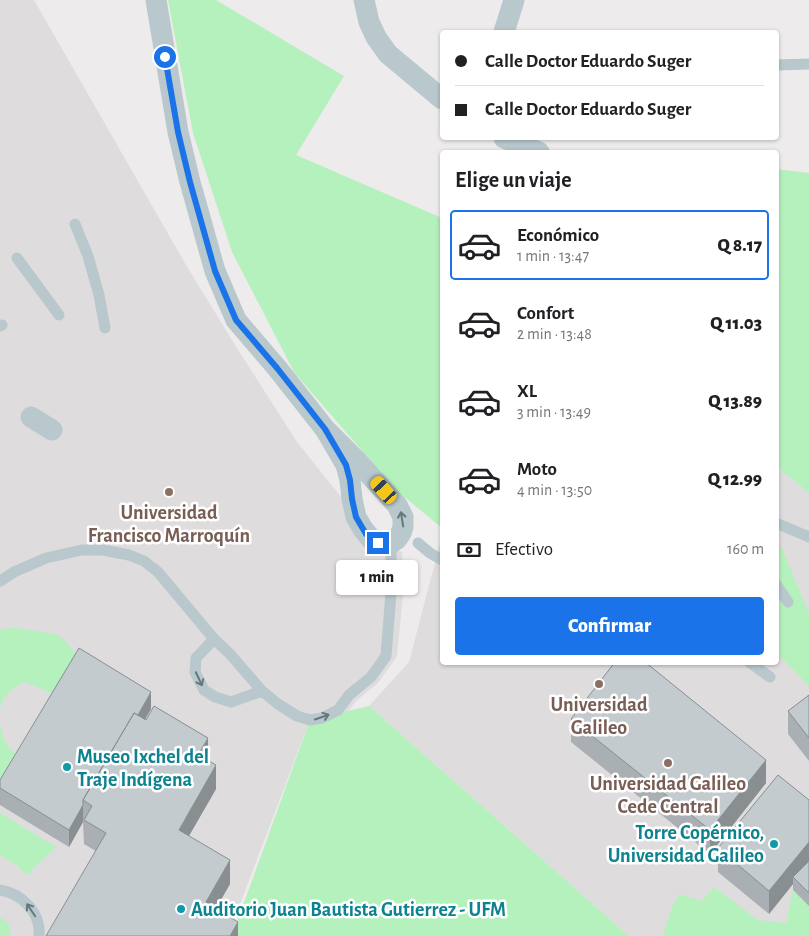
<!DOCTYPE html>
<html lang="es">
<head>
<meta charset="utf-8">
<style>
  :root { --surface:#fff; --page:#f2f2f2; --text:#202124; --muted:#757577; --line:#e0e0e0; --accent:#1a73e8 }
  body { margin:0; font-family:"Alegreya Sans",sans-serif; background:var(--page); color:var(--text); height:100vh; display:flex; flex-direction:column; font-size:19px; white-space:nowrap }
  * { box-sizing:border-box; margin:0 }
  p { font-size:16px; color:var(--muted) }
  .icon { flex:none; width:28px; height:28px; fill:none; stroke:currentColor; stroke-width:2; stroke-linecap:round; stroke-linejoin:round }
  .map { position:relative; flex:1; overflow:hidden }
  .panel { position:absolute; left:440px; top:150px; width:339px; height:515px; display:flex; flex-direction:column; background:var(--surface); border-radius:5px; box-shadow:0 1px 4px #0004 }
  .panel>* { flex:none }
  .banner { position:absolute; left:440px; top:30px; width:339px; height:110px; border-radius:5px; box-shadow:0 1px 4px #0004; display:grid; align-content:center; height:110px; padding:0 15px; background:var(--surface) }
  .end { position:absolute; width:22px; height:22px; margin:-11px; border:6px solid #1a73e8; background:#fff; box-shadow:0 0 0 2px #fff }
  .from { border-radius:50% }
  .bubble { position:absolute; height:35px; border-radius:5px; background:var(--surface); box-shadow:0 1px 4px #0004; font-size:16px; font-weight:800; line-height:35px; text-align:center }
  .car { position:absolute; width:15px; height:30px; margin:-15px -8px; border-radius:6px; box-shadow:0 0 4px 1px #0007; background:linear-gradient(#f5c518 24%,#345 0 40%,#f5c518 0 76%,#345 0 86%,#f5c518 0) }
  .banner b { display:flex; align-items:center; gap:18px; height:48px; font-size:19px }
  .banner b+b { border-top:1px solid var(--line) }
  .banner i { width:12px; height:12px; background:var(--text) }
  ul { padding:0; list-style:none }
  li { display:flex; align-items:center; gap:15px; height:70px; margin:0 10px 8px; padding:0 5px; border:2px solid transparent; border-radius:5px }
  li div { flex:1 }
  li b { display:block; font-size:19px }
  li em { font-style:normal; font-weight:800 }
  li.active { border-color:var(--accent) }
  li>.icon { width:45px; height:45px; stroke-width:1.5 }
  h2 { padding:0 15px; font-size:22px; line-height:60px }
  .pay { display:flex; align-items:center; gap:12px; height:55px; padding:0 15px; font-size:19px }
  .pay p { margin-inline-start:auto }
  .primary-button { display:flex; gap:10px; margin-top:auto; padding:10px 15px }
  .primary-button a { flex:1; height:58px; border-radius:5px; background:var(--accent); color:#fff; font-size:20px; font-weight:800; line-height:58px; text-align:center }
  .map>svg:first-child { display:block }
  .education { fill:#dfdcde }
  .green { fill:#b4f1bc }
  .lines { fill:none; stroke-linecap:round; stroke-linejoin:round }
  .lane { stroke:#b8c8cc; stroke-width:11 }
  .street { stroke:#b8c8cc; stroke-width:21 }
  .wall { fill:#a9afb2 }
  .shaded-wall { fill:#898e91 }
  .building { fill:#c4cbcf; stroke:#898e91 }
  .oneway { stroke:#66787c }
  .route { stroke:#1a73e8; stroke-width:6 }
  .education-dot { fill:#8d6e63; stroke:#fff; stroke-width:2 }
  .culture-dot { fill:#0f9aa8; stroke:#fff; stroke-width:2 }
  .labels { text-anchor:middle; stroke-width:5; stroke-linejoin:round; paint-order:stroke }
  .education-label { font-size:20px; font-weight:bold; fill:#785e54; stroke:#fff }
  .culture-label { font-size:20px; font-weight:bold; fill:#0d838f; stroke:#fff; text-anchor:start }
</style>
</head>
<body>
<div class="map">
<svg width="809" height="936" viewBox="0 0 809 936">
  <rect width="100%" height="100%" fill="#eeebec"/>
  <!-- education -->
  <path class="education" d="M0,0H34L186,265L235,345L297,442L377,542L402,552L403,594L397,656L378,683L356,701L347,713L310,720L228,936H0Z
    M776,466L809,493V936H629L369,706L409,662L442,536V662H776Z"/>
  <!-- green -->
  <path class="green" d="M168,0H216L344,76L296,155L442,218V528L396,490L294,372L232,252L193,133Z
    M776,169L809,173V493L776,466Z
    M776,543L782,548L809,614V686L776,652Z
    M11,628C21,628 30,630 39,632C44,633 50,632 55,634C64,638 73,649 77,657L52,693L24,682C13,688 1,696 0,710V629Z
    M369,706L629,936H232L310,720Z
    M0,725C4,742 7,747 21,758L0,787Z
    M0,813L56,847L27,875L18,866L0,855Z
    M714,887L758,920L786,923L793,890L809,906V936H663L673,905L679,894L702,901Z
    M0,918C9,921 11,927 10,936H0Z"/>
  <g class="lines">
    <!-- lane -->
    <path class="lane" d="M776,65L809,64
      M75,224L88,256L99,295L105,328
      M17,258L59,315
      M0,326L2,325
      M776,523L809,537
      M418,543L430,553L442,560
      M0,581L14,572L46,558L82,550H103L129,555L144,561L158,572L214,639L230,654L262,691L278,704L297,716L310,720L322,718L338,710L349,695L371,677L386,656L391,593V543
      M776,584L788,602
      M214,639L196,658L195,672L204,690L215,697L231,702L262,691
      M749,662L770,677
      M0,890C22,894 41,912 39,936"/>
    <!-- street -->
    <path class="street" d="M156,0L178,132L190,182L215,271L236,320L277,368L325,429L357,461L397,505L403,517V527L401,533L397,539L391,543H378L372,540L363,529L356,517L352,499L350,480L346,465L325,429
      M364,0L369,22L376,37L388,54L442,99
      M504,32L514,0
      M504,138L539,152
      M31,417L52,430"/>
  </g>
  <!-- wall -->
  <path class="wall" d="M809,695V761L788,734V711Z
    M151,709L145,720L208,760L216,789L189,836L230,884L216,908L238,936L84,844L83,822L69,847L0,805V780Z
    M571,719L766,783L710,854L571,742Z
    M809,800V906L793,890V884L769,914L718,872V848Z"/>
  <!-- shaded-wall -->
  <path class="shaded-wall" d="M151,692V709L92,808V806L86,802Z
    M208,738V761L198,755Z
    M766,760V783L710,854V830Z
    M216,765V789L179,853V830Z
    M83,805V822L69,847V830Z
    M809,842V865L793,877V884L769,914V891Z
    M230,860V884L206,926V902Z
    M238,922V936H230Z"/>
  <!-- building -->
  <path class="building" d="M79,648L151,692L138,715L134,713L83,800V805L69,830L0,788V780Z
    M615,662H645L766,760L710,830L571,719Z
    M809,695V738L788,711Z
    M154,706L208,738L198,755L216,765L179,830L230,860L206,902L238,922L230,936H46L106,833L84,820L92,806L83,800L134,713L146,720Z
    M778,775L809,800V842L769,891L718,848Z
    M809,861V893L793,877Z"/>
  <!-- one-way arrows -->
  <defs><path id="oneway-shaft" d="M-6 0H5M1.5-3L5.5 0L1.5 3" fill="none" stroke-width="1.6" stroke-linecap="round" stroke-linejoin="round" transform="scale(1.25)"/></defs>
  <g class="oneway">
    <use href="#oneway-shaft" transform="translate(402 519) rotate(-99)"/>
    <use href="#oneway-shaft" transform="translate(199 679) rotate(65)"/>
    <use href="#oneway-shaft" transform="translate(322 717) rotate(-19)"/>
    <use href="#oneway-shaft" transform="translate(31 910) rotate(-124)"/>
  </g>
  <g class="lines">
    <!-- route -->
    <path class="route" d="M165,57L178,132L190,182L215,271L236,320L277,368L325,429L346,465L350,480L352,499L356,517L366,534L372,540L378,543"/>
  </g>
  <!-- markers -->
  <g class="education-dot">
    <circle cx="169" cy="492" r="5"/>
    <circle cx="599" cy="684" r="5"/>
    <circle cx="668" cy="763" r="5"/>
  </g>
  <g class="culture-dot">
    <circle cx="67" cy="767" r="5"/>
    <circle cx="774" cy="844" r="5"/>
    <circle cx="181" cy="909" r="5"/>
  </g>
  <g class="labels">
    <!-- education labels -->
    <g class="education-label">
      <text x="169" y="519">Universidad<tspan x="169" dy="23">Francisco Marroquín</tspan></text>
      <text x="599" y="711">Universidad<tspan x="599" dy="23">Galileo</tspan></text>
      <text x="668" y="790">Universidad Galileo<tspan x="668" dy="23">Cede Central</tspan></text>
    </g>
    <!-- culture labels -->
    <g class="culture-label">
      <text x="77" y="763">Museo Ixchel del<tspan x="77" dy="23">Traje Indígena</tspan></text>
      <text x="764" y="839" text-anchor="end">Torre Copérnico,<tspan x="764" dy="23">Universidad Galileo</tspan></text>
      <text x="191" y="916">Auditorio Juan Bautista Gutierrez - UFM</text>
    </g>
  </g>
</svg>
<i class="end from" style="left:165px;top:57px"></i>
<i class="end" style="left:378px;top:543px"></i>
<div class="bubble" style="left:336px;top:560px;width:82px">1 min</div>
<i class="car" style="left:384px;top:490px;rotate:318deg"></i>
<div class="banner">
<b><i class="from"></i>Calle Doctor Eduardo Suger</b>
<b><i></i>Calle Doctor Eduardo Suger</b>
</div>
<section class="panel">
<h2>Elige un viaje</h2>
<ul>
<li class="active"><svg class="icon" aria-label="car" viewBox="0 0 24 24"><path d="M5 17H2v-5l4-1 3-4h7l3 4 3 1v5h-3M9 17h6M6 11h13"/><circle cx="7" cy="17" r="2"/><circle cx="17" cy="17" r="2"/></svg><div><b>Económico</b><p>1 min · 13:47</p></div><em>Q 8.17</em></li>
<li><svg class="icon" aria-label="car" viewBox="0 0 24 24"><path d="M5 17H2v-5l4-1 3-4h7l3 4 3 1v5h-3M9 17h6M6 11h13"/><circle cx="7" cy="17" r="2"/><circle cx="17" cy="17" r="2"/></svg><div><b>Confort</b><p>2 min · 13:48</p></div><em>Q 11.03</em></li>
<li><svg class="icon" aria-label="car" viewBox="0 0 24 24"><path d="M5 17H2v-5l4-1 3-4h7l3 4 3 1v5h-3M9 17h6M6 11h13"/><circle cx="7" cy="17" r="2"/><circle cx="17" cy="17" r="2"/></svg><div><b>XL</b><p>3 min · 13:49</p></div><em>Q 13.89</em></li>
<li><svg class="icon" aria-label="car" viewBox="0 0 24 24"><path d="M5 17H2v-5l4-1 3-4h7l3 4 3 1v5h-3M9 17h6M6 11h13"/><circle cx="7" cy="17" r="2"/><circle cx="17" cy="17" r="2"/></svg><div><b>Moto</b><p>4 min · 13:50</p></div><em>Q 12.99</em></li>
</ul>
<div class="pay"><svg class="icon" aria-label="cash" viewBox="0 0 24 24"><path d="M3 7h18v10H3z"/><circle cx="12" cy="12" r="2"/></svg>Efectivo<p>160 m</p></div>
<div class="primary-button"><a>Confirmar</a></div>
</section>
</div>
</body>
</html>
